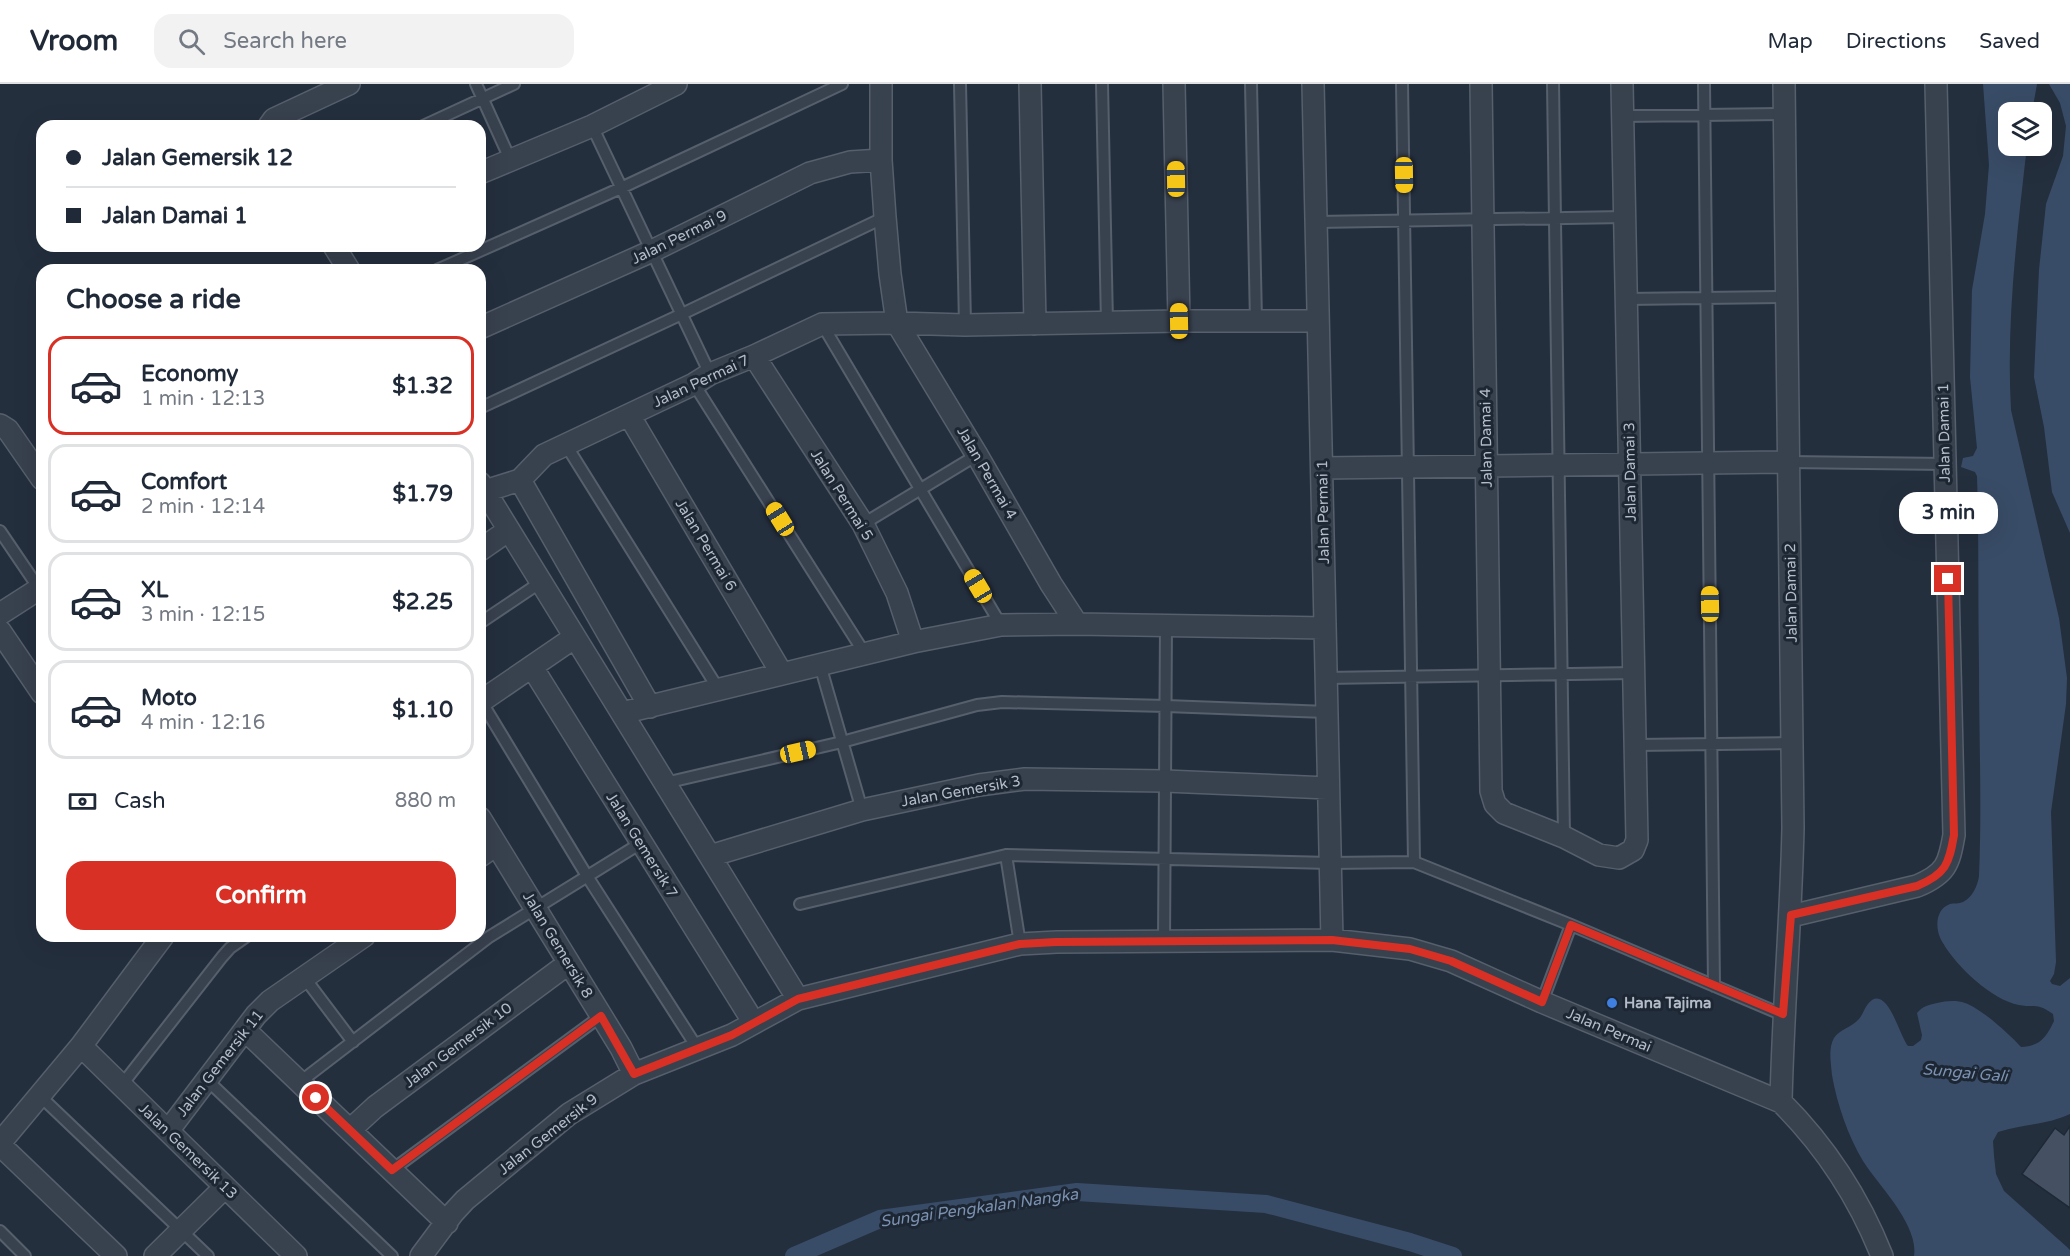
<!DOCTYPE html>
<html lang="en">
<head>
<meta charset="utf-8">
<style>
  :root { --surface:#fff; --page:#f2f2f3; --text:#1f2937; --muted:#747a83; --line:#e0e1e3; --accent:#d93025 }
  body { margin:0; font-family:"Varela Round",sans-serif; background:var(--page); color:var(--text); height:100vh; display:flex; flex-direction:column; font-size:22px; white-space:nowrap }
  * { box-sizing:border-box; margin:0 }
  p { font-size:20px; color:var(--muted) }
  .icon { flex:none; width:33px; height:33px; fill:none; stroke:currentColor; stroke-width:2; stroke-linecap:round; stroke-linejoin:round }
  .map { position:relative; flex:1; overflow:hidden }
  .details { position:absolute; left:36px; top:180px; width:450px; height:678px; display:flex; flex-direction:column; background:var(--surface); border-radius:18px; box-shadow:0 6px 24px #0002 }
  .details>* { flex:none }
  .guide { position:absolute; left:36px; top:36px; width:450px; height:132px; border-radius:18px; box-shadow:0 6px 24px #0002; display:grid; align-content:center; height:132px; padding:0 30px; background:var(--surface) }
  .controls { position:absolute; left:1998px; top:18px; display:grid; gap:12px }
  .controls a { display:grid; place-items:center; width:54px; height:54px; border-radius:12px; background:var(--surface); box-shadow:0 6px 24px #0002; font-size:30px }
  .end { position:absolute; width:27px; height:27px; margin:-14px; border:8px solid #d93025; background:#fff; box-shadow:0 0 0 3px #fff }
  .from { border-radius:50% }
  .bubble { position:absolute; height:42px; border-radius:18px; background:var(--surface); box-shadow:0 6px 24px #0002; font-size:20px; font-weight:700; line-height:42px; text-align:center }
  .car { position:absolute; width:18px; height:36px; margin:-18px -9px; border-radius:8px; box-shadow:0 0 4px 2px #0007; background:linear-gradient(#f5c518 24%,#345 0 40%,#f5c518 0 76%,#345 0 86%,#f5c518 0) }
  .guide b { display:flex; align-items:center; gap:21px; height:57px; font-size:22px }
  .guide b+b { border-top:2px solid var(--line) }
  .guide i { width:15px; height:15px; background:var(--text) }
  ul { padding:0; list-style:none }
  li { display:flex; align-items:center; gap:18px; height:99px; margin:0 12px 9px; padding:0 18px; border:3px solid var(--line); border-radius:18px }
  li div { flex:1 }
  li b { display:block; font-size:22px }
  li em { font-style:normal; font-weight:700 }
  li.selected { border-color:var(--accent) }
  li>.icon { width:54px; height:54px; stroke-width:1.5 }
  h2 { padding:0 30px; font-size:27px; line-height:72px }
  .pay { display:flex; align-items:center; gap:15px; height:66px; padding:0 30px; font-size:22px }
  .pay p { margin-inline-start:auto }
  .primary-button { display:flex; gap:12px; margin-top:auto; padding:12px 30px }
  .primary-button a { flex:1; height:69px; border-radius:18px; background:var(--accent); color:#fff; font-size:24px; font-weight:700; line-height:69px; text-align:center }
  header { display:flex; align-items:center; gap:36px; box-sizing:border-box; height:84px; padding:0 30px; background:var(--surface); border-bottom:2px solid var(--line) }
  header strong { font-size:28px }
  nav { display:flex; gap:33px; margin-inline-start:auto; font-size:21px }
  .search { width:420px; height:54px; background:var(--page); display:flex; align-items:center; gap:15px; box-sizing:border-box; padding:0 21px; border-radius:18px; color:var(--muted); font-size:22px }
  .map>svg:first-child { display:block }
  .water { fill:#394c67 }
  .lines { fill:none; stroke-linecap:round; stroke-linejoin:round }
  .canal { stroke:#394c67; stroke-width:18 }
  .building { fill:#455162; stroke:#1f2835; stroke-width:1.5 }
  .service-casing { stroke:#565f6c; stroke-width:14 }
  .minor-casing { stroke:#565f6c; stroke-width:24 }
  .service { stroke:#38414e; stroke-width:10 }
  .minor { stroke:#38414e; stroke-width:21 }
  .route { stroke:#d93025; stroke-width:8 }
  .shop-dot { fill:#3f7fe0; stroke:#1d2633; stroke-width:2 }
  .labels { text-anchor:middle; stroke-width:6; stroke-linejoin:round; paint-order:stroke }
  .street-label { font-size:15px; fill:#b4bcc9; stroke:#1d2633 }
  .poi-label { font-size:15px; font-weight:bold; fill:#b4bcc9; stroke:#1d2633; text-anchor:start }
  .water-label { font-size:16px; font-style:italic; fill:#7c92b1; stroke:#1d2633 }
</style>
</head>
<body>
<header>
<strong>Vroom</strong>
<div class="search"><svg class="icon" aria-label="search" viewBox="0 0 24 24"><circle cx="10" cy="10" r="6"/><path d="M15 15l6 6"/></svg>Search here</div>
<nav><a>Map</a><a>Directions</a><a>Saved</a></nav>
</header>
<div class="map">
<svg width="2070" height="1172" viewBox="0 0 2070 1172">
  <rect width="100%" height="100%" fill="#242f3e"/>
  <!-- water -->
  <path class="water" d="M1983,0H2037L2032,28H2008V62H2027C2017,149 2006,238 2011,326L2059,534L2067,594L2066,620L2051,728L2056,878L2054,890L2050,897L2052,900L2060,902L2070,894V1030C2047,1041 2022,1040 1998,1048L1993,1057L1994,1072L1996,1090L2004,1107L2067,1163L2070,1166V1172H1914C1919,1141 1879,1102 1863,1077C1848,1052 1837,1020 1832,991C1831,980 1828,964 1834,954C1839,946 1852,943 1859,935C1864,929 1865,921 1872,916C1889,906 1900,953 1908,962H1913L1921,956L1922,951L1917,929C1923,922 1928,921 1937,919C1946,917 1956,916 1965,919C1982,925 2009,950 2021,963C2040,962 2046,954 2054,937L2053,930C2036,918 2035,924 2019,921C1992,916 1956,882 1943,859C1935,847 1934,826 1950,820C1954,819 1959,820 1963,818C1972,814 1978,801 1979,792C1982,723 1979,653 1979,583C1978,520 1979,456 1977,392L1975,388L1961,383L1963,374L1973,372L1977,364L1970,293L1972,206L1985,130L1989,81Z
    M2049,0H2070V449L2052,408L2044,343L2034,293L2039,186L2046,120L2063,72L2066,42L2060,19Z"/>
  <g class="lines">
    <!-- canal -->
    <path class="canal" d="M794,1172L880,1135L1077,1108L1266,1120L1410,1158L1453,1172"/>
  </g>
  <!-- building -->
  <path class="building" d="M2070,1042V1124L2022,1090L2055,1044L2064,1051Z"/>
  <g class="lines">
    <!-- service casing -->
    <g class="service-casing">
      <path id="service" d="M476,0L510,75
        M960,0L965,241
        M1102,0L1107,239
        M1251,0L1256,237
        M1402,0L1414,778
        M1553,0L1564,753
        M1704,0L1714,902
        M1623,32L1784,30
        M423,42L514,0
        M592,42L710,290
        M1317,138L1624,133
        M437,186L621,104L842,0
        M1626,215L1785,213
        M822,240L1001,541
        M694,300L865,570
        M480,324L682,230L885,133
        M566,361L719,606
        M1789,378L1945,380
        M863,440L977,371
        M0,447L40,506
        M480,539L541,498
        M820,581L862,726
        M1326,594L1634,589
        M481,617L587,792L698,965
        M1635,661L1793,659
        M665,699L842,658L977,621L1002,618L1166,622L1327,628
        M1006,771L1020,860
        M800,820L1006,771L1330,779L1414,778L1571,841L1783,931
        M1164,857L1166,542
        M304,893L353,958
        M1542,918L1571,841
        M207,996L392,1172
        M300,998L489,853L641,759
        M121,1002L222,873L230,864L247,852
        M39,1011L208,1172
        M392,1086L601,932
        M0,1147L25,1172"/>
    </g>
    <!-- minor casing -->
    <g class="minor-casing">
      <path id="minor" d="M881,0V76L885,133L890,190L897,239L977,371L1051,500L1077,540
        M1030,0L1035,240
        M1174,0L1179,237
        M1313,0L1332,856
        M1481,0L1491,707L1495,720L1504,729L1564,753L1599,771L1619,774L1633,766L1637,756L1622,0
        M269,42L274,35L349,0
        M480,89L592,42L676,0
        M334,162L349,186
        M480,244L652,167L810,89L850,78L881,76
        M754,272L863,440L897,509L913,558
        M629,331L782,590
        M0,341L8,346L42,395
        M1322,384L1789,378
        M520,396L650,623
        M480,399L798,915
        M485,407L520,396L544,371L694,300L710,290L754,272L822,240L897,239L965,241L1179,237H1318
        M480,466L509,446
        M0,530L42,503
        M0,547L42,609
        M532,583L754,939
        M480,618L575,553
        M622,629L913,558L1001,541L1077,540L1325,544
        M480,734L621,964L634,990
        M480,772L496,761
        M710,772L862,726L979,701L1025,695L1165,697L1328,704
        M1791,832L1917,802C1946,790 1949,780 1954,751L1936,0
        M245,946L447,1139
        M81,962L296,1172
        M1781,1018C1783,926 1791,835 1793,744L1784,0
        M350,1046L375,1023L569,879
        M168,1047L256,931L270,917L364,852
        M0,1059L81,962L163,852
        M0,1061L116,1172
        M155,1172L225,1103
        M421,1172L453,1129L465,1116L569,1030L634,990L732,951L798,915L1020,860L1057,858L1332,856L1410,865L1451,877L1542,918L1781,1018C1825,1062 1859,1114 1882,1172"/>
    </g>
    <!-- service -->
    <use href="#service" class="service"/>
    <!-- minor -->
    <use href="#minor" class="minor"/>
  </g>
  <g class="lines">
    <!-- route -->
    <path class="route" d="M316,1014L392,1086L601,932L634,990L732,951L798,915L1020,860L1056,858L1332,856L1410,865L1451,877L1542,918L1571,841L1783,930L1791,831L1917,802C1946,790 1949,780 1954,751L1948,495"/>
  </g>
  <!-- markers -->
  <circle class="shop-dot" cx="1612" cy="919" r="6"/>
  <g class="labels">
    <!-- street labels -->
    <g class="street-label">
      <text transform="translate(679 153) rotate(-26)" y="5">Jalan Permai 9</text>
      <text transform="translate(701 297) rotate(-25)" y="5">Jalan Permai 7</text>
      <text transform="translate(1944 349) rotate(-91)" y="5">Jalan Damai 1</text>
      <text transform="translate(1486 354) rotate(-91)" y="5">Jalan Damai 4</text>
      <text transform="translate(1630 388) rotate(-91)" y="5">Jalan Damai 3</text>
      <text transform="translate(987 389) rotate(60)" y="5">Jalan Permai 4</text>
      <text transform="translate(842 411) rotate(58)" y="5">Jalan Permai 5</text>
      <text transform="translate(1323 428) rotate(-91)" y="5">Jalan Permai 1</text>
      <text transform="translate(706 461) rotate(59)" y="5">Jalan Permai 6</text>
      <text transform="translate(1791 509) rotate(-91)" y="5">Jalan Damai 2</text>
      <text transform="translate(961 707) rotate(-10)" y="5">Jalan Gemersik 3</text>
      <text transform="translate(642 761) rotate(58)" y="5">Jalan Gemersik 7</text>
      <text transform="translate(558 861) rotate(59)" y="5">Jalan Gemersik 8</text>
      <text transform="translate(1609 946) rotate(23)" y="5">Jalan Permai</text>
      <text transform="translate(458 961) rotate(-37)" y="5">Jalan Gemersik 10</text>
      <text transform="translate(220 979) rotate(-52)" y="5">Jalan Gemersik 11</text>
      <text transform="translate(548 1050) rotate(-38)" y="5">Jalan Gemersik 9</text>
      <text transform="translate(188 1067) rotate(44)" y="5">Jalan Gemersik 13</text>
    </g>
    <!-- poi labels -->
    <g class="poi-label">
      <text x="1624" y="924">Hana Tajima</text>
    </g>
    <!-- water labels -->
    <g class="water-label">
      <text transform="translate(1965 988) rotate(5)" y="6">Sungai Gali</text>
      <text transform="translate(979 1123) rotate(-8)" y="6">Sungai Pengkalan Nangka</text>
    </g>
  </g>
</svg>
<div class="controls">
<a><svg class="icon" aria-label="layers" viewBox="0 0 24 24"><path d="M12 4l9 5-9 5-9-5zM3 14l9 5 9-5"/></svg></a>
</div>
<i class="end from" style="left:316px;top:1014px"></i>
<i class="end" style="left:1948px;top:495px"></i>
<div class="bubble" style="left:1899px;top:408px;width:99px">3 min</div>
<i class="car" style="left:1404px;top:91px;rotate:179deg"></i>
<i class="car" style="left:1176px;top:95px;rotate:359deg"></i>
<i class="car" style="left:1179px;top:237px;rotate:359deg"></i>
<i class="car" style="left:780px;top:435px;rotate:328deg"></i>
<i class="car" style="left:978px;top:502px;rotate:329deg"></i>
<i class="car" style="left:1710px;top:520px;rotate:359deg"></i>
<i class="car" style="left:798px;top:668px;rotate:77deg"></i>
<div class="guide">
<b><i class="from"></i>Jalan Gemersik 12</b>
<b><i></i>Jalan Damai 1</b>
</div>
<section class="details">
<h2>Choose a ride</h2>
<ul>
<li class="selected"><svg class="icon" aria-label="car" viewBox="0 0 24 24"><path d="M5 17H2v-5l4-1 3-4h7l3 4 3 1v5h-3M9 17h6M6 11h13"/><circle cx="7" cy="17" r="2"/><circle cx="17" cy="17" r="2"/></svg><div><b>Economy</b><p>1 min · 12:13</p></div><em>$1.32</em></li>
<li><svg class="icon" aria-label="car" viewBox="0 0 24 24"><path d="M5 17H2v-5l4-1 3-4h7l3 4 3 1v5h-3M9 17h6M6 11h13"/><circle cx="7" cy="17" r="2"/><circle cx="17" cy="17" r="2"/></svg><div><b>Comfort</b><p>2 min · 12:14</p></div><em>$1.79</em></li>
<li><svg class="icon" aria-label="car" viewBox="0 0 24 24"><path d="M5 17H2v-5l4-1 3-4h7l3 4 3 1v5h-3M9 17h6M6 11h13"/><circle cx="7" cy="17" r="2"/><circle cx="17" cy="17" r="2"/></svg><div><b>XL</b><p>3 min · 12:15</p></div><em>$2.25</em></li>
<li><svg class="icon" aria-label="car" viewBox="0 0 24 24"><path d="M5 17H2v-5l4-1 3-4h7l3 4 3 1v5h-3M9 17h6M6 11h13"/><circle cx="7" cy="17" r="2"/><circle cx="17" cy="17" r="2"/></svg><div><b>Moto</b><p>4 min · 12:16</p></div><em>$1.10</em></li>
</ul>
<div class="pay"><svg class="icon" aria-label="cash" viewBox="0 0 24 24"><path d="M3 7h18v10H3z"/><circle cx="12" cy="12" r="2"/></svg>Cash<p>880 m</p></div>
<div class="primary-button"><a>Confirm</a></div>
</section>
</div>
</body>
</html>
